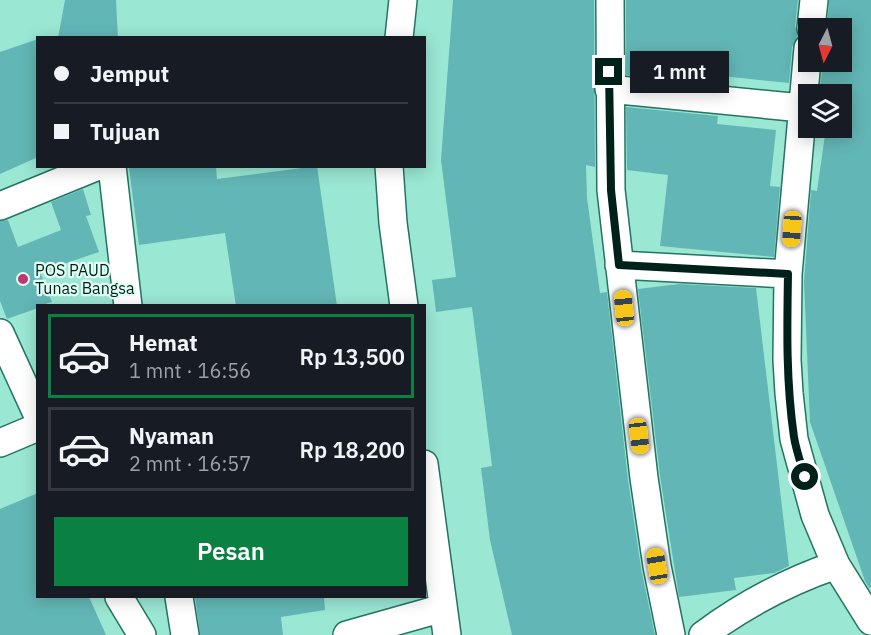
<!DOCTYPE html>
<html lang="id">
<head>
<meta charset="utf-8">
<style>
  :root { --surface:#171b24; --page:#242831; --text:#f1f3f6; --muted:#9ea1a6; --line:#363941; --accent:#0b8043 }
  body { margin:0; font-family:"IBM Plex Sans",sans-serif; background:var(--page); color:var(--text); height:100vh; display:flex; flex-direction:column; font-size:22px; white-space:nowrap }
  * { box-sizing:border-box; margin:0 }
  p { font-size:20px; color:var(--muted) }
  .icon { flex:none; width:33px; height:33px; fill:none; stroke:currentColor; stroke-width:2; stroke-linecap:round; stroke-linejoin:round }
  .map { position:relative; flex:1; overflow:hidden }
  .details { position:absolute; left:36px; top:304px; width:390px; height:294px; display:flex; flex-direction:column; background:var(--surface); border-radius:0px; box-shadow:0 3px 15px #0003 }
  .details>* { flex:none }
  .banner { position:absolute; left:36px; top:36px; width:390px; height:132px; border-radius:0px; box-shadow:0 3px 15px #0003; display:grid; align-content:center; height:132px; padding:0 18px; background:var(--surface) }
  .needle { width:39px; rotate:186deg }
  .tools { position:absolute; left:798px; top:18px; display:grid; gap:12px }
  .tools a { display:grid; place-items:center; width:54px; height:54px; border-radius:0px; background:var(--surface); box-shadow:0 3px 15px #0003; font-size:30px }
  .end { position:absolute; width:27px; height:27px; margin:-14px; border:8px solid #00211a; background:#fff; box-shadow:0 0 0 3px #fff }
  .from { border-radius:50% }
  .bubble { position:absolute; height:42px; border-radius:0px; background:var(--surface); box-shadow:0 3px 15px #0003; font-size:20px; font-weight:600; line-height:42px; text-align:center }
  .car { position:absolute; width:18px; height:36px; margin:-18px -9px; border-radius:8px; box-shadow:0 0 4px 2px #0007; background:linear-gradient(#f5c518 24%,#345 0 40%,#f5c518 0 76%,#345 0 86%,#f5c518 0) }
  .banner b { display:flex; align-items:center; gap:21px; height:57px; font-size:22px }
  .banner b+b { border-top:2px solid var(--line) }
  .banner i { width:15px; height:15px; background:var(--text) }
  ul { padding:10px 0 0; list-style:none }
  li { display:flex; align-items:center; gap:18px; height:84px; margin:0 12px 9px; padding:0 6px; border:3px solid var(--line); border-radius:0px }
  li div { flex:1 }
  li b { display:block; font-size:22px }
  li em { font-style:normal; font-weight:600 }
  li.selected { border-color:var(--accent) }
  li>.icon { width:54px; height:54px; stroke-width:1.5 }
  .button { display:flex; gap:12px; margin-top:auto; padding:12px 18px }
  .button a { flex:1; height:69px; border-radius:0px; background:var(--accent); color:#fff; font-size:24px; font-weight:600; line-height:69px; text-align:center }
  .map>svg:first-child { display:block }
  .building { fill:#63b6b6 }
  .lines { fill:none; stroke-linecap:round; stroke-linejoin:round }
  .minor-casing { stroke:#237462; stroke-width:30 }
  .minor { stroke:#fff; stroke-width:27 }
  .route { stroke:#00211a; stroke-width:8 }
  .poi-dot { fill:#bd3676; stroke:#e1fef5; stroke-width:2 }
  .labels { text-anchor:middle; stroke-width:4.5; stroke-linejoin:round; paint-order:stroke }
  .poi-label { font-size:16px; fill:#00211a; stroke:#e1fef5; text-anchor:start }
</style>
</head>
<body>
<div class="map">
<svg width="871" height="635" viewBox="0 0 871 635">
  <rect width="100%" height="100%" fill="#9ae7d3"/>
  <!-- building -->
  <path class="building" d="M65,0H116L118,38H58Z
    M453,0H594L595,167L586,165L587,198L600,293L607,292L628,480L641,568L655,635H512L490,540L481,468L492,466L472,307L436,312L432,280L456,277L441,160Z
    M626,0H798L795,26L798,36L792,47L789,83L722,76L721,84L626,75Z
    M829,0H871V587L869,588L865,581L810,422L804,282L811,190L817,191L826,128H842V94H830L831,88L820,87L823,62H842V28H827Z
    M38,39V157L0,174V52Z
    M626,107L718,116L717,124L776,130L770,186L780,187L774,257L660,246L668,175L627,170Z
    M140,166H216L217,179L317,166L337,306H236L225,233L139,245L129,168Z
    M83,189L91,215L86,216L99,252L40,272L52,302L38,306V308L7,319L0,301V221L8,220L18,247L61,230L51,202Z
    M679,284L756,288L789,566L774,573L734,578L736,590L679,597L660,476L638,289Z
    M38,493V597H89L106,635H0V509Z
    M195,597H324L325,610L281,617L283,635H200Z"/>
  <g class="lines">
    <!-- minor casing -->
    <g class="minor-casing">
      <path id="minor" d="M610,0L611,190L644,478L657,566L671,635
        M811,28L814,0
        M399,38L403,0
        M808,48L788,274L787,360L789,393L794,439L815,515L836,565L871,621
        M609,89L802,108
        M112,166L128,306
        M389,166L393,223L404,306
        M0,206L98,166
        M619,265L788,274
        M0,333L38,416
        M0,443L38,427
        M424,464L447,635
        M119,597L142,635
        M179,597L185,635
        M347,635L443,608
        M703,635C745,604 786,582 836,565"/>
    </g>
    <!-- minor -->
    <use href="#minor" class="minor"/>
  </g>
  <g class="lines">
    <!-- route -->
    <path class="route" d="M609,72L611,190L619,265L788,274C787,329 786,382 794,437C796,450 801,464 805,477"/>
  </g>
  <!-- markers -->
  <circle class="poi-dot" cx="23" cy="279" r="6"/>
  <g class="labels">
    <!-- poi labels -->
    <g class="poi-label">
      <text x="35" y="276">POS PAUD<tspan x="35" dy="18">Tunas Bangsa</tspan></text>
    </g>
  </g>
</svg>
<div class="tools">
<a><svg class="needle" viewBox="-14 -14 28 28"><path d="M0-13l5 13h-10z" fill="#e53935"/><path d="M0 13l5-13h-10z" fill="#9ea1a6"/></svg></a>
<a><svg class="icon" aria-label="layers" viewBox="0 0 24 24"><path d="M12 4l9 5-9 5-9-5zM3 14l9 5 9-5"/></svg></a>
</div>
<i class="end from" style="left:805px;top:477px"></i>
<i class="end" style="left:609px;top:72px"></i>
<div class="bubble" style="left:630px;top:51px;width:99px">1 mnt</div>
<i class="car" style="left:792px;top:229px;rotate:184deg"></i>
<i class="car" style="left:624px;top:308px;rotate:354deg"></i>
<i class="car" style="left:639px;top:436px;rotate:173deg"></i>
<i class="car" style="left:657px;top:566px;rotate:351deg"></i>
<div class="banner">
<b><i class="from"></i>Jemput</b>
<b><i></i>Tujuan</b>
</div>
<section class="details">
<ul>
<li class="selected"><svg class="icon" aria-label="car" viewBox="0 0 24 24"><path d="M5 17H2v-5l4-1 3-4h7l3 4 3 1v5h-3M9 17h6M6 11h13"/><circle cx="7" cy="17" r="2"/><circle cx="17" cy="17" r="2"/></svg><div><b>Hemat</b><p>1 mnt · 16:56</p></div><em>Rp 13,500</em></li>
<li><svg class="icon" aria-label="car" viewBox="0 0 24 24"><path d="M5 17H2v-5l4-1 3-4h7l3 4 3 1v5h-3M9 17h6M6 11h13"/><circle cx="7" cy="17" r="2"/><circle cx="17" cy="17" r="2"/></svg><div><b>Nyaman</b><p>2 mnt · 16:57</p></div><em>Rp 18,200</em></li>
</ul>
<div class="button"><a>Pesan</a></div>
</section>
</div>
</body>
</html>
